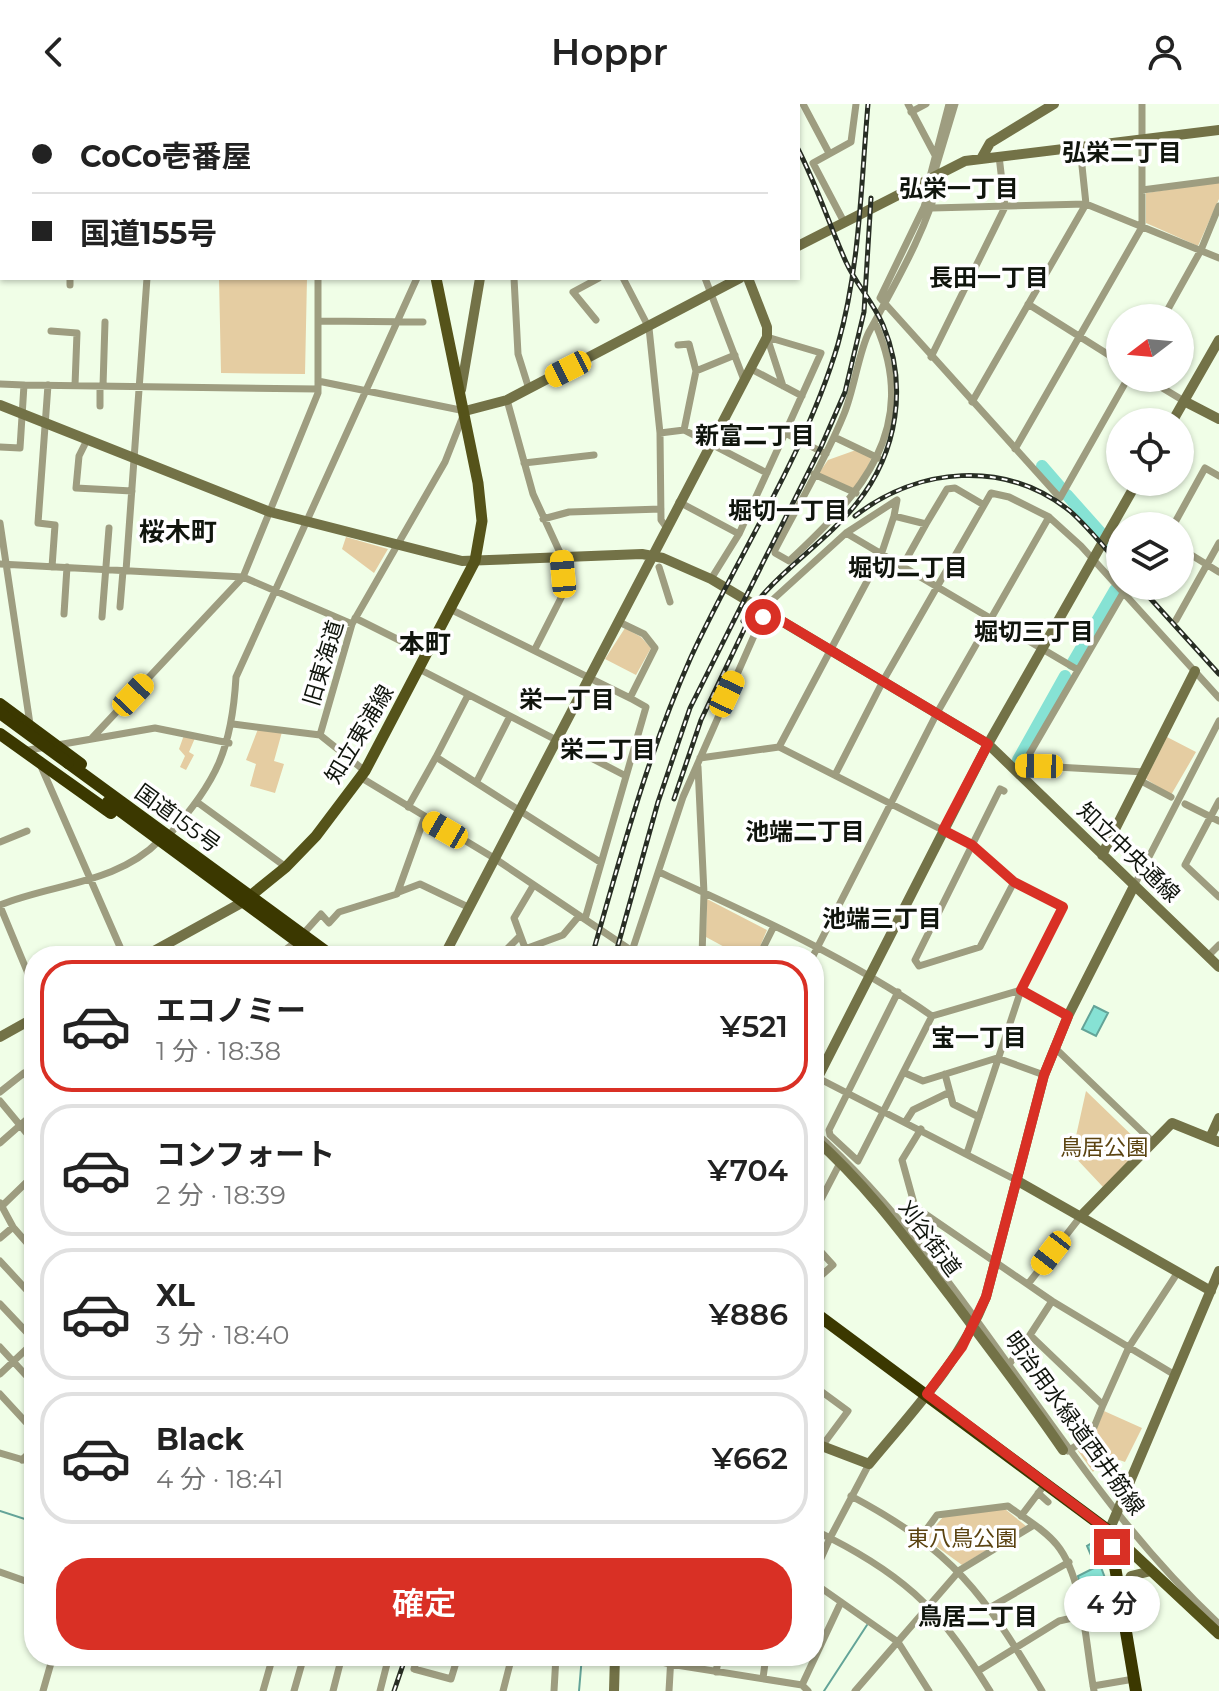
<!DOCTYPE html>
<html lang="ja">
<head>
<meta charset="utf-8">
<style>
  :root { --surface:#fff; --page:#f6f6f6; --text:#222; --muted:#767676; --line:#e0e0e0; --accent:#d93025 }
  body { margin:0; font-family:Montserrat,"Noto Sans JP",sans-serif; background:var(--page); color:var(--text); height:100vh; display:flex; flex-direction:column; font-size:30px; white-space:nowrap }
  * { box-sizing:border-box; margin:0 }
  p { font-size:26px; color:var(--muted) }
  .icon { flex:none; width:44px; height:44px; fill:none; stroke:currentColor; stroke-width:2; stroke-linecap:round; stroke-linejoin:round }
  .map { position:relative; flex:1; overflow:hidden }
  .sheet { position:absolute; left:24px; top:842px; width:800px; height:720px; display:flex; flex-direction:column; background:var(--surface); border-radius:32px; box-shadow:0 2px 6px #0004 }
  .sheet>* { flex:none }
  .banner { position:absolute; left:0px; top:0px; width:800px; height:176px; box-shadow:0 2px 6px #0004; display:grid; align-content:center; height:176px; padding:0 32px; background:var(--surface) }
  .needle { width:52px; rotate:254deg }
  .buttons { position:absolute; left:1106px; top:200px; display:grid; gap:16px }
  .buttons a { display:grid; place-items:center; width:88px; height:88px; border-radius:50%; background:var(--surface); box-shadow:0 2px 6px #0004; font-size:40px }
  .end { position:absolute; width:36px; height:36px; margin:-18px; border:10px solid #d93025; background:#fff; box-shadow:0 0 0 4px #fff }
  .from { border-radius:50% }
  .bubble { position:absolute; height:56px; border-radius:28px; background:var(--surface); box-shadow:0 2px 6px #0004; font-size:26px; font-weight:600; line-height:56px; text-align:center }
  .car { position:absolute; width:24px; height:48px; margin:-24px -12px; border-radius:10px; box-shadow:0 0 6px 2px #0007; background:linear-gradient(#f5c518 24%,#345 0 40%,#f5c518 0 76%,#345 0 86%,#f5c518 0) }
  .banner b { display:flex; align-items:center; gap:28px; height:76px; font-size:30px }
  .banner b+b { border-top:2px solid var(--line) }
  .banner i { width:20px; height:20px; background:var(--text) }
  ul { padding:14px 0 0; list-style:none }
  li { display:flex; align-items:center; gap:24px; height:132px; margin:0 16px 12px; padding:0 16px; border:4px solid var(--line); border-radius:32px }
  li div { flex:1 }
  li b { display:block; font-size:30px }
  li em { font-style:normal; font-weight:600 }
  li.selected { border-color:var(--accent) }
  li>.icon { width:72px; height:72px; stroke-width:1.5 }
  .action { display:flex; gap:16px; margin-top:auto; padding:16px 32px }
  .action a { flex:1; height:92px; border-radius:32px; background:var(--accent); color:#fff; font-size:32px; font-weight:600; line-height:92px; text-align:center }
  header { display:flex; justify-content:space-between; align-items:center; height:104px; padding:0 32px; background:var(--surface); font-size:36px; font-weight:600 }
  .map>svg:first-child { display:block }
  .green { fill:#e5cda2 }
  .water { fill:#86e2d4; stroke:#63a498; stroke-width:2 }
  .lines { fill:none; stroke-linecap:round; stroke-linejoin:round }
  .stream { stroke:#63a498; stroke-width:2 }
  .river { stroke:#86e2d4; stroke-width:12 }
  .street { stroke:#9e9d80; stroke-width:7 }
  .secondary { stroke:#737247; stroke-width:10 }
  .primary { stroke:#55531a; stroke-width:11 }
  .highway { stroke:#3b3800; stroke-width:12 }
  .rail-casing { stroke:#282e24; stroke-width:5 }
  .rail { stroke:#fff; stroke-width:2; stroke-dasharray:6; stroke-linecap:butt }
  .highway-bridge { stroke:#3b3800; stroke-width:12 }
  .route { stroke:#d93025; stroke-width:10 }
  .labels { text-anchor:middle; stroke-width:7; stroke-linejoin:round; paint-order:stroke }
  .street-label { font-size:22px; fill:#10150d; stroke:#fff }
  .park-label { font-size:22px; fill:#5b4311; stroke:#fff }
  .neighbourhood-label { font-size:24px; font-weight:bold; fill:#10150d; stroke:#fff }
  .quarter-label { font-size:26px; font-weight:bold; fill:#10150d; stroke:#fff }
</style>
</head>
<body>
<header><svg class="icon" aria-label="back" viewBox="0 0 24 24"><path d="M15 5l-7 7 7 7"/></svg>Hoppr<svg class="icon" aria-label="person" viewBox="0 0 24 24"><circle cx="12" cy="8" r="4"/><path d="M4 21q1-7 8-7t8 7"/></svg></header>
<div class="map">
<svg width="1219" height="1587" viewBox="0 0 1219 1587">
  <rect width="100%" height="100%" fill="#f0fee7"/>
  <!-- green -->
  <path class="green" d="M1219,78V95L1198,142L1146,119V89Z
    M219,174H307L305,270L221,269Z
    M856,346L872,353L861,376L852,385L819,369L828,356Z
    M346,433L388,445L374,469L342,445Z
    M625,524L641,533L651,544L636,571L605,555Z
    M258,625L282,628L274,657L284,660L275,689L250,682L256,660L246,656Z
    M184,631L195,634L189,648L194,651L186,666L180,663L185,652L179,645Z
    M1167,633L1196,648L1171,691L1146,675Z
    M707,795L767,826L756,852H741L706,833Z
    M1086,987L1144,1043L1103,1083L1072,1050Z
    M1104,1307L1142,1324L1125,1358L1105,1351L1093,1368L1078,1347L1092,1335Z
    M1005,1405L1026,1422L962,1461L925,1434L943,1413Z"/>
  <!-- water -->
  <path class="water" d="M1094,902L1108,909L1096,932L1082,925Z
    M1092,1439L1105,1474L1110,1502L1084,1507L1078,1472L1096,1463L1087,1442Z"/>
  <g class="lines">
    <!-- stream -->
    <path class="stream" d="M0,1407L34,1418
      M579,1587L582,1552
      M824,1587L867,1521"/>
    <!-- river -->
    <path class="river" d="M1042,362L1061,384
      M1067,391L1100,428
      M1110,439L1120,450
      M1072,560L1115,486
      M1018,656L1065,572"/>
    <!-- street -->
    <path class="street" d="M78,0L82,2
      M202,0L203,2
      M426,0L432,2
      M612,0L613,2
      M724,0L725,2
      M803,0L829,49
      M908,0L935,51
      M955,0L924,103L880,194L1060,394L1128,274
      M164,2L170,0
      M256,2L257,0
      M321,2L325,0
      M493,2L554,0
      M675,2L679,0
      M911,8L926,0
      M930,73L949,0
      M1142,86L1219,76
      M932,104L1086,100L1219,154
      M844,118L813,59L851,38L856,0
      M514,174L518,250L529,285
      M623,174L649,224L660,329L661,416L667,424
      M705,174L744,276
      M70,181V174
      M1028,200L1120,258
      M1163,214L1201,146L1219,102
      M596,216L573,188L599,174
      M319,217L423,218
      M876,221C921,325 861,390 789,457L775,449V446C798,401 825,357 844,310C854,286 859,247 869,228C895,180 928,124 941,69
      M51,227L77,229L75,281
      M767,233L821,249L785,329
      M767,233L783,282
      M678,241L689,240L696,267
      M931,253L1005,103L999,52
      M751,265L802,292
      M1146,274L1184,297
      M318,277L465,307L445,358L352,520L320,631
      M0,280L24,281
      M48,281L38,419L55,421L52,463
      M103,282L105,218
      M507,296L533,390L562,453L565,486L535,545
      M972,298L1086,100L1080,43
      M100,302V282
      M684,326L696,267L735,251
      M660,329L684,326L767,369
      M834,333L878,354
      M87,336L79,352L76,384L132,387
      M0,343L20,344L24,281L318,285
      M1015,345L1142,123V0
      M524,359L594,351
      M814,370L856,389
      M679,398L739,430L785,329L826,350
      M543,415L569,408L661,405
      M0,419L30,620
      M1173,422L1205,364L1219,372
      M846,429L1078,566
      M1107,429L1120,444
      M1180,444L1219,468
      M0,460L243,473L352,520
      M659,463L670,498
      M902,463L926,420
      M126,467L147,174
      M711,475L739,430
      M120,503L123,467
      M450,505L630,594
      M64,510L67,463
      M102,513L109,424
      M355,514L427,550
      M1176,516L1219,439
      M419,565L624,671
      M233,620L320,631L365,667
      M92,634L243,473L318,289V174
      M779,643L881,451L894,412
      M23,647L155,624L229,639
      M436,653L468,591
      M700,654L779,643L972,741L1014,778L1063,803L1021,886L967,1049
      M40,660L124,852
      M1021,661L1145,668
      M1023,661L1123,489
      M698,663L704,789L702,852
      M835,671L883,577L991,389L1009,393L1049,413
      M360,673L494,754L632,847L683,693L768,500L846,429L897,396L894,412L926,420L947,385L955,384L984,401
      M477,677L510,612
      M1141,677L1171,693
      M1004,687L1000,685L915,856L919,862L980,843L1014,778
      M1219,697L1185,761L1219,793
      M197,698L286,763
      M1185,700L1219,717
      M408,703L436,653L600,758
      M169,731C217,678 232,644 236,573L417,174
      M0,738L27,727
      M659,768C751,810 849,854 932,912
      M1134,782L1219,617
      M399,788L420,780L468,803
      M0,801C54,779 117,780 160,736
      M0,802L34,884
      M585,815L646,603L630,594L655,544L644,530L619,518
      M303,830L321,810L329,819L339,808L397,790L424,715
      M525,845L563,831L579,812
      M504,848L520,832
      M277,852L297,837
      M528,852L514,814L533,782
      M759,852L773,824
      M813,852L937,609L1049,413L1081,442L1219,594
      M1208,852L1219,841
      M898,888L829,1026L830,1031L858,1057L932,912L1021,886L1068,912
      M1054,943L1153,1038
      M905,969L923,977L997,954L1044,971
      M945,970L953,1000L979,1013
      M818,974L1016,1076
      M0,988L24,969L34,981
      M0,997L34,1038
      M906,1017L913,1006L950,988
      M921,1025L902,1056L915,1103L1052,1197L1175,1271
      M814,1027C973,1171 1062,1374 1219,1520
      M0,1039L34,1009
      M0,1099L13,1123L34,1147
      M2,1102L34,1071
      M814,1109L841,1057
      M0,1134L13,1123
      M814,1140L833,1161L814,1178
      M0,1157L34,1194
      M1028,1180L1081,1112
      M0,1200L34,1236
      M1030,1231L1052,1197
      M0,1243L34,1280
      M1008,1262L1030,1231L1103,1301L1129,1243L1178,1168
      M0,1270L34,1238
      M814,1282L848,1307L822,1342L814,1361
      M0,1290L34,1327
      M1068,1347L1090,1333L1103,1301
      M0,1349L34,1359
      M22,1356L34,1344
      M1038,1389L1048,1398
      M851,1392C953,1446 984,1490 1042,1587
      M1021,1412L1046,1379
      M814,1426L830,1434L869,1360
      M921,1433L937,1411L1008,1402C1024,1414 1044,1425 1057,1441C1084,1474 1086,1545 1094,1587
      M0,1468L34,1480
      M814,1470L830,1434C912,1476 942,1510 990,1587
      M814,1479L898,1538L929,1587
      M991,1503L1069,1458
      M418,1552L414,1565L451,1575L458,1552
      M638,1552L670,1560L802,1581L808,1587
      M978,1567L1059,1517L1081,1512
      M716,1568L719,1552
      M763,1574L766,1552
      M802,1581L841,1498
      M1093,1582L1134,1575
      M43,1587L53,1552
      M263,1587L273,1552
      M294,1587L304,1552
      M333,1587L342,1552
      M380,1587L389,1552
      M503,1587L512,1552
      M554,1587L556,1552
      M669,1587L671,1552
      M855,1587L960,1466L1034,1421"/>
    <!-- secondary -->
    <path class="secondary" d="M493,2V0
      M981,55L990,39L1054,0
      M798,142L965,57L1219,26
      M461,286L480,174
      M1184,297L1219,315
      M0,301L270,408L462,457L642,450L663,454L711,475L988,640L1219,863
      M465,307L507,296L740,174
      M1172,318L1219,236
      M1102,751L1195,567
      M632,847L639,852
      M145,852L243,798
      M444,852L767,233V223L748,174
      M0,933L34,914
      M814,981L988,640L1137,378
      M814,1034C867,1081 907,1136 950,1192C988,1243 1027,1293 1063,1346
      M1210,1034L1219,1014
      M1016,1076L1211,1187
      M1081,1112L1172,1019L1219,1038
      M814,1339L869,1360C912,1308 961,1257 986,1193L1044,971L1068,912L1134,782
      M1109,1427L1219,1167
      M1122,1491L1131,1472L1151,1467
      M614,1587L615,1552"/>
    <!-- primary -->
    <path class="primary" d="M409,2V0
      M244,797L286,763L316,732L365,667L475,457L482,417L478,379L436,174
      M1109,1427L1219,1530"/>
    <!-- highway -->
    <path class="highway" d="M37,2L38,0
      M47,2L48,0
      M0,116L2,110
      M0,149L2,142
      M0,600L81,660
      M0,630L111,709
      M68,659L332,852
      M108,698L317,852
      M814,1208L1109,1427L1136,1587"/>
    <!-- rail casing -->
    <g class="rail-casing">
      <path id="rail" d="M774,0L775,2
        M855,412C918,363 1005,355 1070,407C1088,423 1104,443 1120,461
        M1139,482L1219,570
        M743,517C772,470 823,442 857,399C898,348 908,281 883,221C873,198 856,180 846,158C829,120 817,82 798,45
        M674,695L701,616L751,511
        M592,852C621,751 648,649 691,553C739,449 805,351 838,240C860,163 861,80 868,0
        M615,852L658,698L690,604L821,343L845,288L864,208L871,94
        M394,1587L406,1552"/>
    </g>
    <!-- rail -->
    <use href="#rail" class="rail"/>
    <!-- highway-bridge -->
    <path class="highway-bridge" d="M0,609L68,659"/>
  </g>
  <g class="lines">
    <!-- route -->
    <path class="route" d="M763,513L765,507L988,640L943,726L972,741L1014,778L1063,803L1021,886L1068,912L1044,971L986,1193L962,1243L927,1290L1109,1427L1112,1443"/>
  </g>
  <g class="labels">
    <!-- street labels -->
    <g class="street-label">
      <text transform="translate(323 559) rotate(-73)" y="8">旧東海道</text>
      <text transform="translate(359 630) rotate(-59)" y="8">知立東浦線</text>
      <text transform="translate(178 714) rotate(36)" y="8">国道155号</text>
      <text transform="translate(1129 748) rotate(44)" y="8">知立中央通線</text>
      <text transform="translate(930 1134) rotate(53)" y="8">刈谷街道</text>
      <text transform="translate(1075 1319) rotate(54)" y="8">明治用水緑道西井筋線</text>
    </g>
    <!-- park labels -->
    <g class="park-label">
      <text x="1104" y="1051">鳥居公園</text>
      <text x="962" y="1442">東八鳥公園</text>
    </g>
    <!-- neighbourhood labels -->
    <g class="neighbourhood-label">
      <text x="1122" y="57">弘栄二丁目</text>
      <text x="959" y="93">弘栄一丁目</text>
      <text x="989" y="182">長田一丁目</text>
      <text x="755" y="340">新富二丁目</text>
      <text x="788" y="415">堀切一丁目</text>
      <text x="908" y="472">堀切二丁目</text>
      <text x="1034" y="536">堀切三丁目</text>
      <text x="567" y="604">栄一丁目</text>
      <text x="608" y="654">栄二丁目</text>
      <text x="805" y="736">池端二丁目</text>
      <text x="882" y="823">池端三丁目</text>
      <text x="979" y="942">宝一丁目</text>
      <text x="978" y="1521">鳥居二丁目</text>
    </g>
    <!-- quarter labels -->
    <g class="quarter-label">
      <text x="178" y="437">桜木町</text>
      <text x="425" y="549">本町</text>
    </g>
  </g>
</svg>
<div class="buttons">
<a><svg class="needle" viewBox="-14 -14 28 28"><path d="M0-13l5 13h-10z" fill="#e53935"/><path d="M0 13l5-13h-10z" fill="#767676"/></svg></a>
<a><svg class="icon" aria-label="locate" viewBox="0 0 24 24"><circle cx="12" cy="12" r="6"/><path d="M12 2v4M12 18v4M2 12h4M18 12h4"/></svg></a>
<a><svg class="icon" aria-label="layers" viewBox="0 0 24 24"><path d="M12 4l9 5-9 5-9-5zM3 14l9 5 9-5"/></svg></a>
</div>
<i class="end from" style="left:763px;top:513px"></i>
<i class="end" style="left:1112px;top:1443px"></i>
<div class="bubble" style="left:1064px;top:1472px;width:96px">4 分</div>
<i class="car" style="left:568px;top:265px;rotate:243deg"></i>
<i class="car" style="left:563px;top:470px;rotate:355deg"></i>
<i class="car" style="left:727px;top:590px;rotate:25deg"></i>
<i class="car" style="left:133px;top:591px;rotate:43deg"></i>
<i class="car" style="left:1039px;top:662px;rotate:271deg"></i>
<i class="car" style="left:445px;top:726px;rotate:300deg"></i>
<i class="car" style="left:1051px;top:1149px;rotate:218deg"></i>
<div class="banner">
<b><i class="from"></i>CoCo壱番屋</b>
<b><i></i>国道155号</b>
</div>
<section class="sheet">
<ul>
<li class="selected"><svg class="icon" aria-label="car" viewBox="0 0 24 24"><path d="M5 17H2v-5l4-1 3-4h7l3 4 3 1v5h-3M9 17h6M6 11h13"/><circle cx="7" cy="17" r="2"/><circle cx="17" cy="17" r="2"/></svg><div><b>エコノミー</b><p>1 分 · 18:38</p></div><em>¥521</em></li>
<li><svg class="icon" aria-label="car" viewBox="0 0 24 24"><path d="M5 17H2v-5l4-1 3-4h7l3 4 3 1v5h-3M9 17h6M6 11h13"/><circle cx="7" cy="17" r="2"/><circle cx="17" cy="17" r="2"/></svg><div><b>コンフォート</b><p>2 分 · 18:39</p></div><em>¥704</em></li>
<li><svg class="icon" aria-label="car" viewBox="0 0 24 24"><path d="M5 17H2v-5l4-1 3-4h7l3 4 3 1v5h-3M9 17h6M6 11h13"/><circle cx="7" cy="17" r="2"/><circle cx="17" cy="17" r="2"/></svg><div><b>XL</b><p>3 分 · 18:40</p></div><em>¥886</em></li>
<li><svg class="icon" aria-label="car" viewBox="0 0 24 24"><path d="M5 17H2v-5l4-1 3-4h7l3 4 3 1v5h-3M9 17h6M6 11h13"/><circle cx="7" cy="17" r="2"/><circle cx="17" cy="17" r="2"/></svg><div><b>Black</b><p>4 分 · 18:41</p></div><em>¥662</em></li>
</ul>
<div class="action"><a>確定</a></div>
</section>
</div>
</body>
</html>
